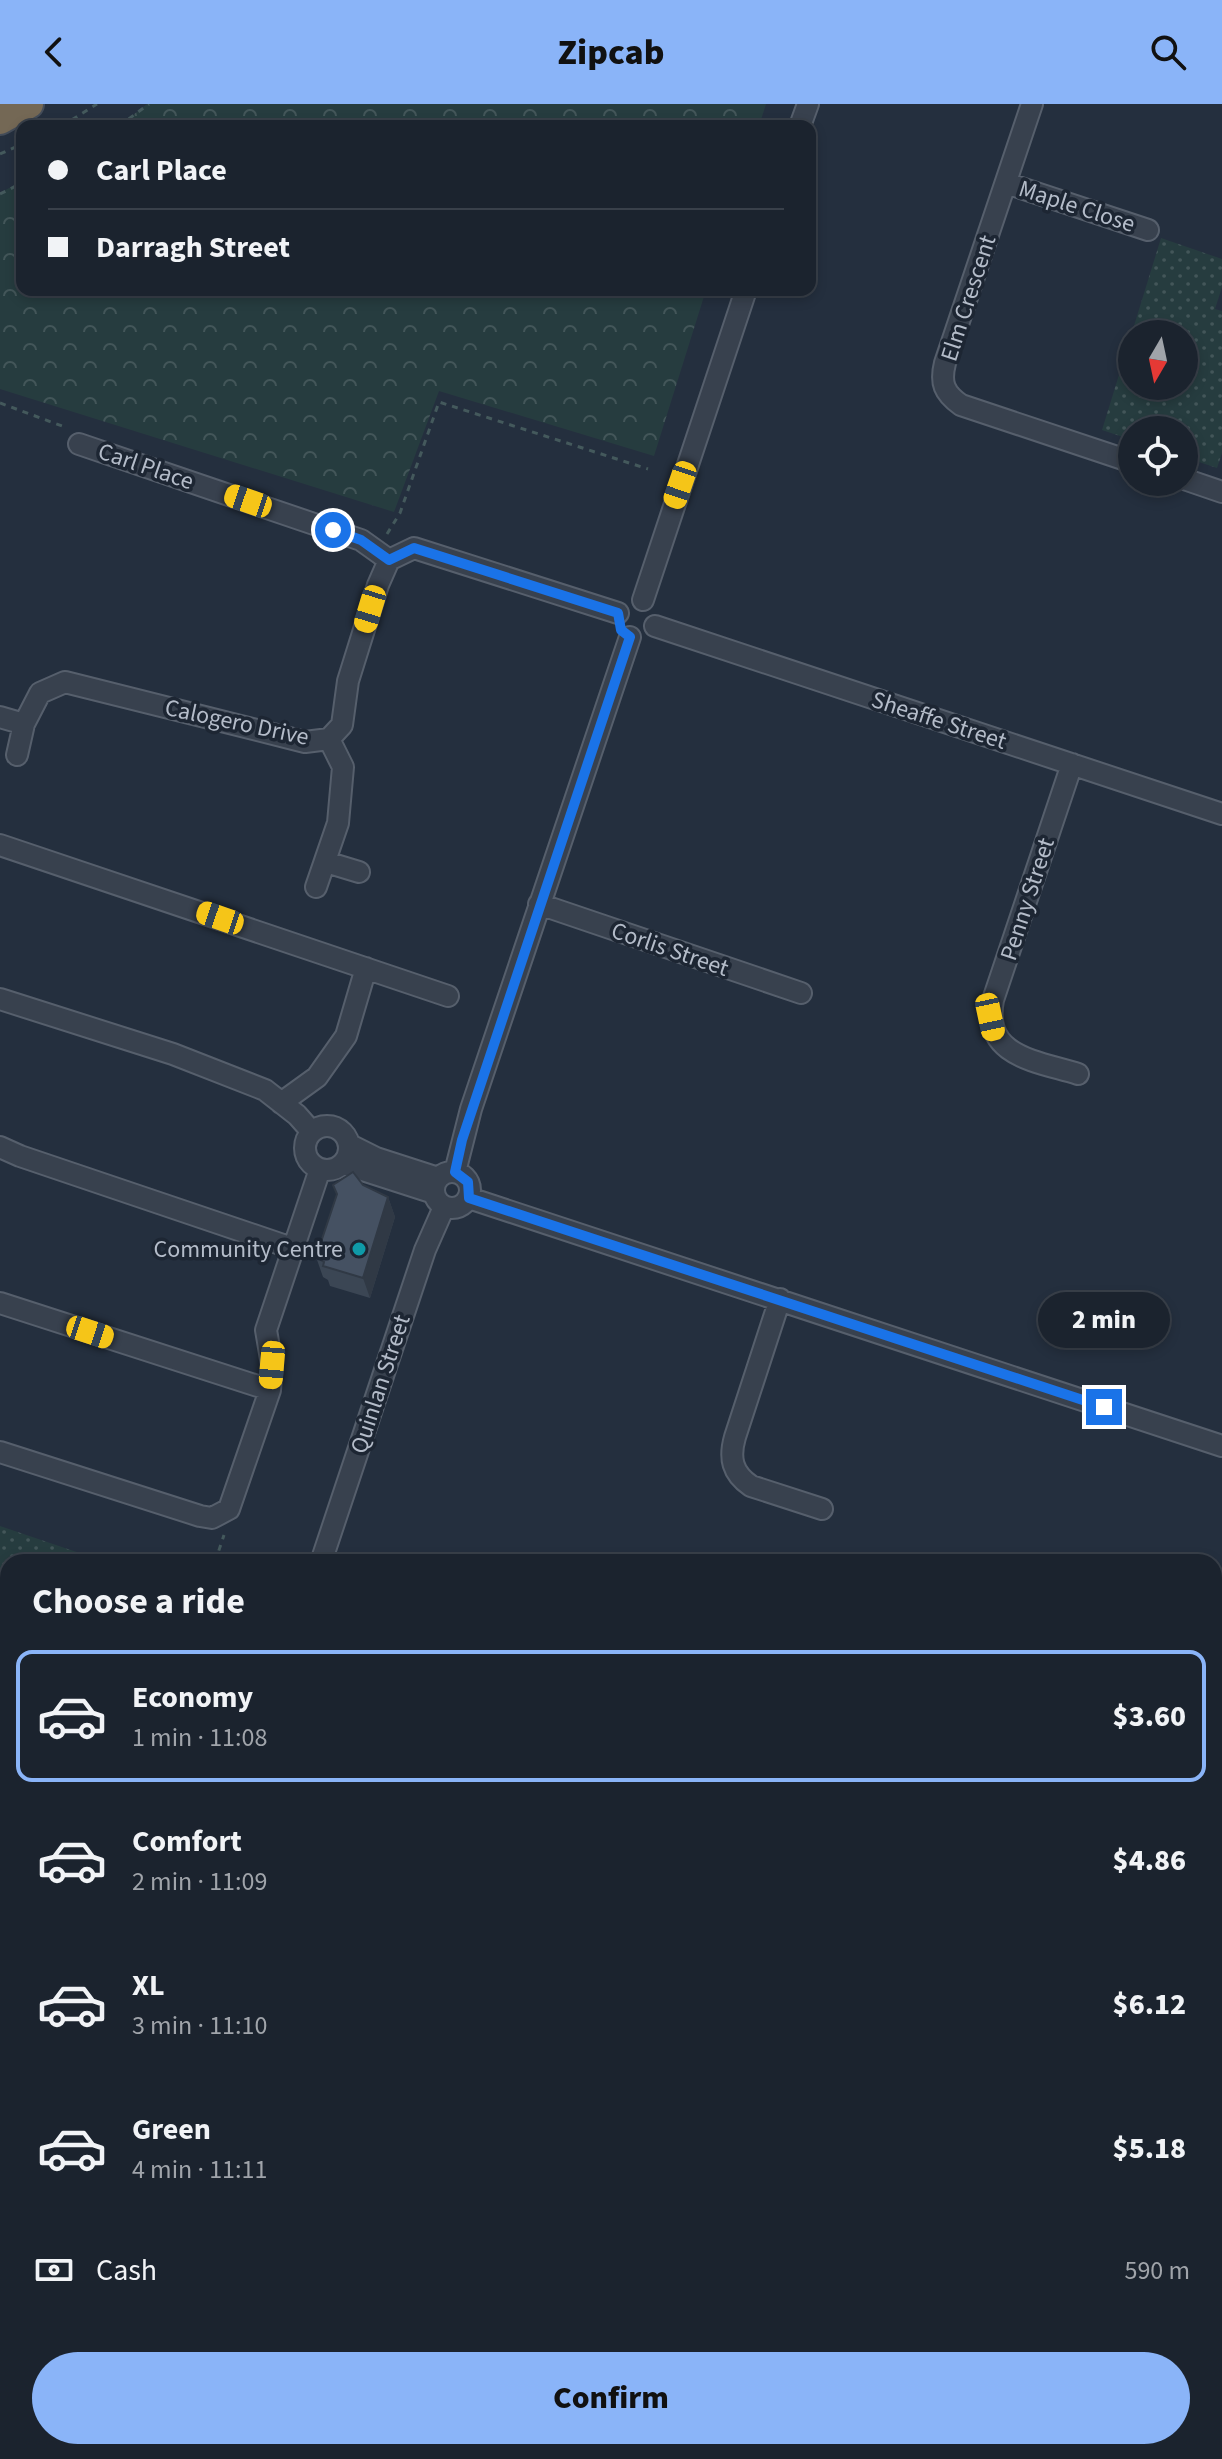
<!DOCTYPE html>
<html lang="en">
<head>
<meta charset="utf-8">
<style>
  :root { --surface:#1b232e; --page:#282f3a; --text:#f1f3f6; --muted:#a0a4aa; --line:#39404a; --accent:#8ab4f8 }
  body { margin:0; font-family:"Source Sans 3",sans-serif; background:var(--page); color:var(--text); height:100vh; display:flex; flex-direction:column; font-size:30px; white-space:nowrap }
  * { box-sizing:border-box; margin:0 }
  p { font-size:26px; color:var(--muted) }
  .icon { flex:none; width:44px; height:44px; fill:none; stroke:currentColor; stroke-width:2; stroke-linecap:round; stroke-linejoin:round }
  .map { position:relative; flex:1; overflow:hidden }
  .sheet { position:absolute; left:0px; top:1450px; width:1222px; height:906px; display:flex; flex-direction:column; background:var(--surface); border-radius:24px 24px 0 0; box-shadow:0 4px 12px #0003,0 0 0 2px var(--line) }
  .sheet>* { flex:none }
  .guide { position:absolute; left:16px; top:16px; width:800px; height:176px; border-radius:16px; box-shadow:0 4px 12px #0003,0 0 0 2px var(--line); display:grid; align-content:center; height:176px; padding:0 32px; background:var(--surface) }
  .needle { width:52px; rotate:189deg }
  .fabs { position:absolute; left:1118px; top:216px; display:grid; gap:16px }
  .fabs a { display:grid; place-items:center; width:80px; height:80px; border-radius:50%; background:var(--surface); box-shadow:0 4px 12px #0003,0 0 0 2px var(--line); font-size:40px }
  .end { position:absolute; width:36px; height:36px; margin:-18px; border:10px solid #1a73e8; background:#fff; box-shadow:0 0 0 4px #fff }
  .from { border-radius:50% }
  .bubble { position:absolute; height:56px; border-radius:28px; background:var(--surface); box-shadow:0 4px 12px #0003,0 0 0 2px var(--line); font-size:26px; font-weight:800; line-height:56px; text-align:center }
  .car { position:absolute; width:24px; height:48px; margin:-24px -12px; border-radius:10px; box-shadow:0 0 6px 2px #0007; background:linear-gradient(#f5c518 24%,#345 0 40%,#f5c518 0 76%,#345 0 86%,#f5c518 0) }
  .guide b { display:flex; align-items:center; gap:28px; height:76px; font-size:30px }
  .guide b+b { border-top:2px solid var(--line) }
  .guide i { width:20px; height:20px; background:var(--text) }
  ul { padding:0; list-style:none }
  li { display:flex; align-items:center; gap:24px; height:132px; margin:0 16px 12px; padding:0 16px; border:4px solid transparent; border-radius:16px }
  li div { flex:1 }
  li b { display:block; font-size:30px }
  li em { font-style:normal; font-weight:800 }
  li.current { border-color:var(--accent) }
  li>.icon { width:72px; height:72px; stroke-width:1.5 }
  h2 { padding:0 32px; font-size:36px; line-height:96px }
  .pay { display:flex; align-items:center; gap:20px; height:88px; padding:0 32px; font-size:30px }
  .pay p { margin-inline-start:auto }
  .cta { display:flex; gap:16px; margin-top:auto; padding:16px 32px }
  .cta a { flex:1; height:92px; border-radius:48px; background:var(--accent); color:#111; font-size:32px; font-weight:800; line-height:92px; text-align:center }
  header { display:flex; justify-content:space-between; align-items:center; height:104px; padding:0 32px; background:var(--accent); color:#111; font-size:36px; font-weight:800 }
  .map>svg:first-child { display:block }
  .grass { fill:url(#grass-dots); fill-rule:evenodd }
  .forest { fill:url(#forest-crowns) }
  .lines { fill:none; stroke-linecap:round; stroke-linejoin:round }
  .stream { stroke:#394c67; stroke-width:5 }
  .minor-casing { stroke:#565f6c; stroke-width:24 }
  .highway-casing { stroke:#434c59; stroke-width:32 }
  .path { stroke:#44595c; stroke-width:3; stroke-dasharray:6 6; stroke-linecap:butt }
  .minor { stroke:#38414e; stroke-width:20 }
  .highway { stroke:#746855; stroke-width:28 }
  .wall { fill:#3b4654 }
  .shaded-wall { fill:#303945 }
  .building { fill:#455162; stroke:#303945; stroke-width:2 }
  .route { stroke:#1a73e8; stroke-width:10 }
  .culture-dot { fill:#0f9aa8; stroke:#1d2633; stroke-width:3 }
  .labels { text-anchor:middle; stroke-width:7; stroke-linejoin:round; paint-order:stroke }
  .street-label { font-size:24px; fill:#b4bcc9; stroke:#1d2633 }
  .poi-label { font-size:24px; fill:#b4bcc9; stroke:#1d2633; text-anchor:end }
</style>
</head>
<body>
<header><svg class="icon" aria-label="back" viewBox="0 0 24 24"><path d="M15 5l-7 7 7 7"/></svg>Zipcab<svg class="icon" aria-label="search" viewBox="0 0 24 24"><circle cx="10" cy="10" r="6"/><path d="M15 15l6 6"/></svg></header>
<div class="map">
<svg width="1222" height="2355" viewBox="0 0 1222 2355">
  <defs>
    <pattern id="grass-dots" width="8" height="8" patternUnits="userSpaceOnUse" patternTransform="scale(2)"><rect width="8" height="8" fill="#263c3f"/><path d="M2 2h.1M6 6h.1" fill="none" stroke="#435659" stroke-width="1.8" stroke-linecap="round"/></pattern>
    <pattern id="forest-crowns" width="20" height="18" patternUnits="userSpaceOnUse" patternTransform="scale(2)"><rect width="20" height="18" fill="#263c3f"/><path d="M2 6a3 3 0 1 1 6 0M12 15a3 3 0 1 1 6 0" fill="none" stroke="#435659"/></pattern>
  </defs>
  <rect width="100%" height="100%" fill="#242f3e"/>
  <!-- grass -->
  <path class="grass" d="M1161,134L1222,155V183L1215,205L1222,207V349L1217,364L1184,353V326H1132V336L1102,326ZM1132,230H1184V282H1132Z
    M0,1422L106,1458H8V1546L0,1540Z
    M0,2063L8,2065V2138L0,2086Z"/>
  <!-- forest -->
  <path class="forest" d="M147,0H766L759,22H119Z
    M22,77V186H706L654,352L439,287L394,408L0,285V89Z"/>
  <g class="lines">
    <!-- stream -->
    <path class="stream" d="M599,2348L618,2355"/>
    <!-- minor casing -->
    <g class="minor-casing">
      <path id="minor" d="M1032,0L945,259C940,279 944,289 961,301L1132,358
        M800,22L808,0
        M1006,79L1148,126
        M79,340L361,436L389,456
        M1184,375L1222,388
        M643,496L746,186
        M655,522L1222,710
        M0,613L24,620
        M17,651L24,620L40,589L65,578L305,638L329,635L342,621L348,577L378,481L389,456L414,444L618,509
        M1072,660L993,896C982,953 1037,957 1078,970
        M0,741L448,892
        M326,758L359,768
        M316,783L338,719L343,663L329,635
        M539,800L801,889
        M0,895L173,950L265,986L297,1011L312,1028
        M281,999L317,973L346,932L366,864
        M305 1044a22 22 0 1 1 44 0a22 22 0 1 1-44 0Z
        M350,1041L376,1054L438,1074
        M0,1043L20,1052L292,1144
        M344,1060L434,1089
        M434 1086a18 18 0 1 1 36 0a18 18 0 1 1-36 0Z
        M455,1068L471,1005L630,533
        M469,1094L1222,1342
        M780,1195L735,1333C729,1354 732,1369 751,1382L822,1405
        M0,1199L270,1286
        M0,1348L200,1412L212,1414L229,1405L270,1286L272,1261L266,1226L320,1065
        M321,1458L425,1146L444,1103
        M0,1568L8,1572
        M1214,1969L1222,1972
        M1214,2314L1222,2289
        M161,2348L163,2355
        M1110,2348L1131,2355
        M1198,2355L1203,2348"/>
    </g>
    <!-- highway casing -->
    <g class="highway-casing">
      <path id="highway" d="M0,16L29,0"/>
    </g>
    <!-- path -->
    <path class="path" d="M62,22L97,0
      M119,22L149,0
      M0,50L22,40
      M0,90L22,79
      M0,299L62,322L66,326
      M387,430L400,409L439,298L648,365
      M215,1458L224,1431
      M4,1544L8,1546
      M0,2132L8,2125
      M0,2170L8,2209
      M37,2348L38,2355"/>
    <!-- minor -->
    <use href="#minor" class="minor"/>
    <!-- highway -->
    <use href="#highway" class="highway"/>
  </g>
  <!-- wall -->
  <path class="wall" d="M363,1081L388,1093L395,1113L370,1194L330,1182L328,1176L323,1173L316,1153Z"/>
  <!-- shaded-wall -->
  <path class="shaded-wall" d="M388,1093L395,1113L370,1194L363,1174Z"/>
  <!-- building -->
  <path class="building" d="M353,1068L363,1081L388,1093L363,1174L323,1162L324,1158L316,1153L337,1090L333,1081Z"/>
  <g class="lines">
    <!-- route -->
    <path class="route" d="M333,426L361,436L389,456L414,444L618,509L621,526L630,533L462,1036L455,1068L468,1078L469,1094L1104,1303"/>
  </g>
  <!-- markers -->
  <circle class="culture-dot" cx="359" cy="1145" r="8"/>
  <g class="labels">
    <!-- street labels -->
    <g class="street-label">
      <text transform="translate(1077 102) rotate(18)" y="8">Maple Close</text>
      <text transform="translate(968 194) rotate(-72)" y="8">Elm Crescent</text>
      <text transform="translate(146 362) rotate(19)" y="8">Carl Place</text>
      <text transform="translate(939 616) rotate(18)" y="8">Sheaffe Street</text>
      <text transform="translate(237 618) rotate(12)" y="8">Calogero Drive</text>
      <text transform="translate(1027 795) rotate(-72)" y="8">Penny Street</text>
      <text transform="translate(670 845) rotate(19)" y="8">Corlis Street</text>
      <text transform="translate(380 1280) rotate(-72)" y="8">Quinlan Street</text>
    </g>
    <!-- poi labels -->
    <g class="poi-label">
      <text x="343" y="1153">Community Centre</text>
    </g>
  </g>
</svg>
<div class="fabs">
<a><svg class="needle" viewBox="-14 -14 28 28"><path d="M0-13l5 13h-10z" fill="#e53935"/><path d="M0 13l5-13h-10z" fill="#a0a4aa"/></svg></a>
<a><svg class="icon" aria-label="locate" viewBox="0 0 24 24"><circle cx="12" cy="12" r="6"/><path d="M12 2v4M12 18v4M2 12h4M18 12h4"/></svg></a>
</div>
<i class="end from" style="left:333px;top:426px"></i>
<i class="end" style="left:1104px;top:1303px"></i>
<div class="bubble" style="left:1038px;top:1188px;width:132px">2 min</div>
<i class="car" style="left:680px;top:381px;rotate:199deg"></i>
<i class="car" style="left:248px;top:397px;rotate:289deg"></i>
<i class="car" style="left:370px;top:505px;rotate:197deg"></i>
<i class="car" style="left:220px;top:814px;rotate:289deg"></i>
<i class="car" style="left:990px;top:913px;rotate:168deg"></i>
<i class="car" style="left:90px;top:1228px;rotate:108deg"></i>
<i class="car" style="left:272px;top:1261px;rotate:185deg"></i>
<div class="guide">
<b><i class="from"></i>Carl Place</b>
<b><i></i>Darragh Street</b>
</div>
<section class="sheet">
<h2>Choose a ride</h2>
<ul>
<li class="current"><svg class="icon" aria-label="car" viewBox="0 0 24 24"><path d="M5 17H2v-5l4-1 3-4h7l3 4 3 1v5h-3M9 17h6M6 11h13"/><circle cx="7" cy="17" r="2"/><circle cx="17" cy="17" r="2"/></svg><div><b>Economy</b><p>1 min · 11:08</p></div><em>$3.60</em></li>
<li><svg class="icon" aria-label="car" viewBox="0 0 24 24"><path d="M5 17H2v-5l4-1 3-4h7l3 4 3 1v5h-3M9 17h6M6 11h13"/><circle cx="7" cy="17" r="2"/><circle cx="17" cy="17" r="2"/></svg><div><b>Comfort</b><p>2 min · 11:09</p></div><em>$4.86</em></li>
<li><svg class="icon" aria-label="car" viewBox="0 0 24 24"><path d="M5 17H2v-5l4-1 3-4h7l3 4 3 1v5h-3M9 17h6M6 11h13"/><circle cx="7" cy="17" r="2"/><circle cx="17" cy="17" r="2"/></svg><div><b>XL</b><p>3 min · 11:10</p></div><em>$6.12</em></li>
<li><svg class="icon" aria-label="car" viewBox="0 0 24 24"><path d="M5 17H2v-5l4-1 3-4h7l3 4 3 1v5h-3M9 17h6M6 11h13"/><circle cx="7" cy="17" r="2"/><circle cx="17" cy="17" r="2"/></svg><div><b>Green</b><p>4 min · 11:11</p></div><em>$5.18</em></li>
</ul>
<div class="pay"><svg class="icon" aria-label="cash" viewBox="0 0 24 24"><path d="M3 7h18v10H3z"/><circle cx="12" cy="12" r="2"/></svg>Cash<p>590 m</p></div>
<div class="cta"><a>Confirm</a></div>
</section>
</div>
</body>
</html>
